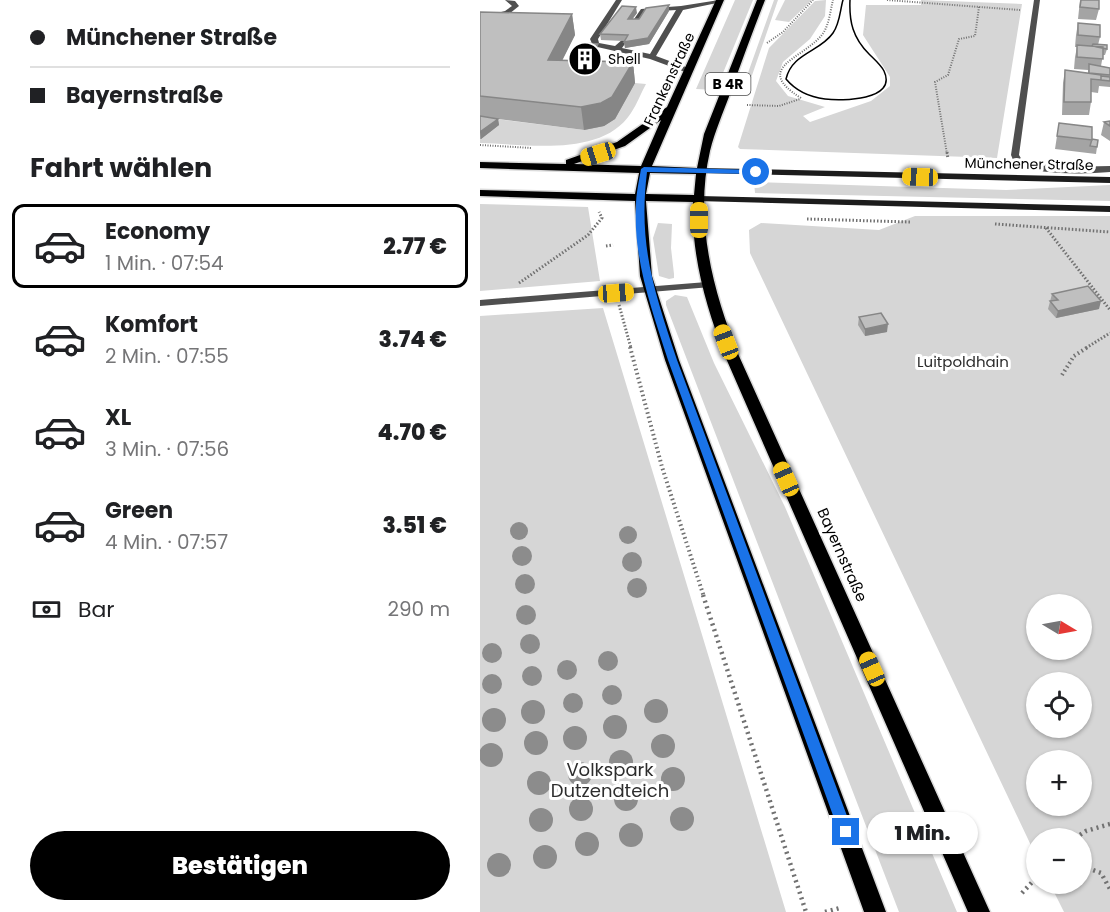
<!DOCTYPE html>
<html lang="de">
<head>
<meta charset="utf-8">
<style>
  :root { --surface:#fff; --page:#f2f2f2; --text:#202124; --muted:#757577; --line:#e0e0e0; --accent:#000 }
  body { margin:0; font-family:Poppins,sans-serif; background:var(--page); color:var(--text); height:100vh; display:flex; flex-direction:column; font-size:22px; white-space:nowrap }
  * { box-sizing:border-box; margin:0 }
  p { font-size:20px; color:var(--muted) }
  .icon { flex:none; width:33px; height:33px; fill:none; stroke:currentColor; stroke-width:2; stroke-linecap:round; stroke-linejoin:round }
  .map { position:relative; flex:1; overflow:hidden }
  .side { display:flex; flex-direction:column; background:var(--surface); width:480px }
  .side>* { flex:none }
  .hud { display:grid; align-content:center; height:132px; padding:0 30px; background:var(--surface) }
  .needle { width:39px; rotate:100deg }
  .buttons { position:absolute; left:546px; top:594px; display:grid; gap:12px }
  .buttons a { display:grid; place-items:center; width:66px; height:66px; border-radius:50%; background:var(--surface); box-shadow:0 2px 4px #0004; font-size:30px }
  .end { position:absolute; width:27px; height:27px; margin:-14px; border:8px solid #1a73e8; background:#fff; box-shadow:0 0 0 3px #fff }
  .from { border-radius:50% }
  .bubble { position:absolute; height:42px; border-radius:21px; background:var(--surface); box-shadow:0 2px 4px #0004; font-size:20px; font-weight:800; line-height:42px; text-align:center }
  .car { position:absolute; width:18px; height:36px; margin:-18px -9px; border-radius:8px; box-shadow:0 0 4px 2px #0007; background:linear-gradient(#f5c518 24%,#345 0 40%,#f5c518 0 76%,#345 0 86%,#f5c518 0) }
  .hud b { display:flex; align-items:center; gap:21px; height:57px; font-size:22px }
  .hud b+b { border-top:2px solid var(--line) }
  .hud i { width:15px; height:15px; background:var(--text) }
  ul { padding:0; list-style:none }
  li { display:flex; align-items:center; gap:18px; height:84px; margin:0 12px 9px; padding:0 18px; border:3px solid transparent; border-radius:12px }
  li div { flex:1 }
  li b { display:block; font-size:22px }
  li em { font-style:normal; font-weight:800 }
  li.selected { border-color:var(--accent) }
  li>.icon { width:54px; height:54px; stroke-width:1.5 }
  h2 { padding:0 30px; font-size:27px; line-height:72px }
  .pay { display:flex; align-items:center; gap:15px; height:66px; padding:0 30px; font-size:22px }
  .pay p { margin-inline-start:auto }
  .action { display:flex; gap:12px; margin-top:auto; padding:12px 30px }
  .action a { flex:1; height:69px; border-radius:36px; background:var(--accent); color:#fff; font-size:24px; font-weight:800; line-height:69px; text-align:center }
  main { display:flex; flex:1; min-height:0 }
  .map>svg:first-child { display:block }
  .green { fill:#d6d6d6; fill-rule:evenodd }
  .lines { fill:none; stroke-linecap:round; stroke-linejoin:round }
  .primary-casing { stroke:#dbdbdb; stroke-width:3 }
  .path-far3 { stroke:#717171; stroke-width:2; stroke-dasharray:1 1.5; stroke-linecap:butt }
  .path-far2 { stroke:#717171; stroke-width:3; stroke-dasharray:1.5 2; stroke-linecap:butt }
  .path-far1 { stroke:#717171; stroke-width:4; stroke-dasharray:1.5 3; stroke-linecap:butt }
  .path { stroke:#717171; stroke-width:4.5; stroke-dasharray:2 4; stroke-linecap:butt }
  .service { fill:#4f4f4f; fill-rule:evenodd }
  .minor { fill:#4f4f4f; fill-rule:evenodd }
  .secondary { fill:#1c1c1c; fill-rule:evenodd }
  .primary { fill:#000; fill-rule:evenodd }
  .tram { stroke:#000; stroke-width:1.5 }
  .tree { fill:#8c8c8c }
  .wall { fill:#a4a4a4 }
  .shaded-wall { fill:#868686 }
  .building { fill:#bfbfbf; stroke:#868686; stroke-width:1.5 }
  .route { fill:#1a73e8 }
  .labels { text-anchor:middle; stroke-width:6; stroke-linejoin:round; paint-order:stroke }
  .far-poi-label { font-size:14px; fill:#000; stroke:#fff; text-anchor:start }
  .far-street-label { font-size:14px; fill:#000; stroke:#fff }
  .shield { fill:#fff; stroke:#4c4c4c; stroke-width:1.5 }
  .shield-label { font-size:14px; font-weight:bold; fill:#000 }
  .park-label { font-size:15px; fill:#2d2d2d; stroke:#fff }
  .street-label { font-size:15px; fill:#000; stroke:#fff }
  .near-park-label { font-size:18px; fill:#2d2d2d; stroke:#fff }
</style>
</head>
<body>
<main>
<section class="side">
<div class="hud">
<b><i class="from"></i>Münchener Straße</b>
<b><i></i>Bayernstraße</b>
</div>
<h2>Fahrt wählen</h2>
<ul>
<li class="selected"><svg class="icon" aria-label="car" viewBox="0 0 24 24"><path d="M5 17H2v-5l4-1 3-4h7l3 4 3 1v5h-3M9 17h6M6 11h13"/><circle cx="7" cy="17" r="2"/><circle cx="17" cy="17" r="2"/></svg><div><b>Economy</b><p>1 Min. · 07:54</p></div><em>2.77 €</em></li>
<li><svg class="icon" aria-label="car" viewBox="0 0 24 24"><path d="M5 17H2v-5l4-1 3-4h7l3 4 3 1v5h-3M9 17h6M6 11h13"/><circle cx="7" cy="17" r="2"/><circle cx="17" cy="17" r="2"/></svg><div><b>Komfort</b><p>2 Min. · 07:55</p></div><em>3.74 €</em></li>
<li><svg class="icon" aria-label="car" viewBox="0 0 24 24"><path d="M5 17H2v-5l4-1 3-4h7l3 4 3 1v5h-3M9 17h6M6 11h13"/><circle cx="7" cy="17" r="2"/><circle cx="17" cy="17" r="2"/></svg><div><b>XL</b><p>3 Min. · 07:56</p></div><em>4.70 €</em></li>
<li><svg class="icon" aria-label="car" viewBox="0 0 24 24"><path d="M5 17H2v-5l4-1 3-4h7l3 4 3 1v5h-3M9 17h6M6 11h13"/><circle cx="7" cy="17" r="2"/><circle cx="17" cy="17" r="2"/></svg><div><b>Green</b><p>4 Min. · 07:57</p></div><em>3.51 €</em></li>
</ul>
<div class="pay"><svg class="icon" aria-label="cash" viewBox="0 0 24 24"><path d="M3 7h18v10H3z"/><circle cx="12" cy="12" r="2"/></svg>Bar<p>290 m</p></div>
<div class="action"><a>Bestätigen</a></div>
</section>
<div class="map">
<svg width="630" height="912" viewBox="0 0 630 912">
  <rect width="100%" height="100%" fill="#fff"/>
  <!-- green -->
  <path class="green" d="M255,0H273L236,90L216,89Z
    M294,0H298L268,87L264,84Z
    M305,0H332L309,22L295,20Z
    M346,0L345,16L330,39L303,62L296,81L308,96L345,107L323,116L330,122L391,101L410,86V77L383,35L386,5H441V0L542,4L517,158L260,149L258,147L289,48L335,1Z
    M155,83L166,84C161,93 157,104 151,113C122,158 46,144 0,143V117L104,130Z
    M274,182L526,190L630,185V201L275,193Z
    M0,204L108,207L120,281L0,291Z
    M435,216H630V912H584L570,884H602V838H556V856L270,253L269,230L281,223L399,230ZM556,604H602V650H556ZM556,682H602V728H556ZM556,760H602V806H556Z
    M178,223L192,224L191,248L194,274V278L189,279L179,276L173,238Z
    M195,295L207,297L234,363L305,507L477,912H419L186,305V301Z
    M123,308L306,912H0V316Z"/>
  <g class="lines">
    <!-- primary casing -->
    <g class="primary-casing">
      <path id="primary" d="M236,0H244L172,166L217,168L224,134L277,0H285C273,31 261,63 250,94C243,113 235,131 230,151C214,220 233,292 259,356L510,912H488L245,356C226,307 211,255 213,202L166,201L172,276L199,360L406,912H384L185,360L160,276L155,201L0,196V190L155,194L159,173L0,168V162L86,164V160L137,142L187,107ZM181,120L161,166L94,164L145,146ZM170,173L216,174L214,195L166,194Z"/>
    </g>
    <!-- path-far3 -->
    <path class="path-far3" d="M407,0L540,10
      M287,43L303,32L333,0
      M321,98C273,68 320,60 341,36C349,27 350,12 353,0
      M267,105L299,106L320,99
      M0,145L52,148
      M467,154L455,82L468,75L479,39L495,36L499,7"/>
    <!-- path-far2 -->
    <path class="path-far2" d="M467,152L468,159
      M327,219L430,222
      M515,224L630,232
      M566,228L630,310
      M126,246L133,245
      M39,283L108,235L122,218L119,212
      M139,305L151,348
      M606,348L630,333"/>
    <!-- path-far1 -->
    <path class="path-far1" d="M150,347L182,467L224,597
      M582,375L594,356L608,347"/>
    <!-- path -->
    <path class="path" d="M223,595L326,912
      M595,838L606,831L630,824
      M602,866L621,873L630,889
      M542,893L556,878
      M345,912L360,908"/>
    <!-- service -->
    <path class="service" d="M25,0L35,1L39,6L29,14L13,16V14L25,11L32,6Z
      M136,0H142L118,39L119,43L135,46L143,39L147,41L142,48L170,54L196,10L165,12L155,26H151L150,25L161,9L201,6L239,0L242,2L203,10L176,56L211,69L212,71L208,73L170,59L113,46L110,39Z"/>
    <!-- minor -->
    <path class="minor" d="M554,0H560L539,155L542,160L584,167L630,166V172C604,174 556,176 534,162L531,155Z
      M227,282L232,285L231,287L0,306V300Z"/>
    <!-- secondary -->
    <path class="secondary" d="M222,168L630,177V183L219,173V169Z
      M219,196L630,206V212L216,201L215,199Z"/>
    <!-- primary -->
    <use href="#primary" class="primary"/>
    <!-- tram -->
    <path class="tram" d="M363,0C360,10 360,23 353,33C340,52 312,53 306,79C316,91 329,97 345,99C361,101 418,101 404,71C401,65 394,59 389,54C373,38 369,22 370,0"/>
  </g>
  <!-- trees -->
  <g class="tree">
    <circle cx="39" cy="531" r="9"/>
    <circle cx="148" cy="535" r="9"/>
    <circle cx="42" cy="556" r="10"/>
    <circle cx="152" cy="562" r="10"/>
    <circle cx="45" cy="584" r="10"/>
    <circle cx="157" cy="588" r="10"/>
    <circle cx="46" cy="615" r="10"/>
    <circle cx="50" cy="644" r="10"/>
    <circle cx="12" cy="653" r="10"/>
    <circle cx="128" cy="661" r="10"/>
    <circle cx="87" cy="670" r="10"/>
    <circle cx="52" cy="676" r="10"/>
    <circle cx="12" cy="684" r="10"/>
    <circle cx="132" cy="695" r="10"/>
    <circle cx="93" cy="703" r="10"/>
    <circle cx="176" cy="711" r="12"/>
    <circle cx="53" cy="712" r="12"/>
    <circle cx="14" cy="720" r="12"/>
    <circle cx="135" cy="727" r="12"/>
    <circle cx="95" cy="738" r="12"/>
    <circle cx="56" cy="743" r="12"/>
    <circle cx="183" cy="746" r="12"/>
    <circle cx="11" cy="755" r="12"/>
    <circle cx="141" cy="762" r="12"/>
    <circle cx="100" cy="774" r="12"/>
    <circle cx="193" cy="779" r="12"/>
    <circle cx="59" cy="783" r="12"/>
    <circle cx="146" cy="799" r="12"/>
    <circle cx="101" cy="809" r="12"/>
    <circle cx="202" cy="819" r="12"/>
    <circle cx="61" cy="820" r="12"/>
    <circle cx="151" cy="835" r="12"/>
    <circle cx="107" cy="844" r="12"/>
    <circle cx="65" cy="857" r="12"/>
    <circle cx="19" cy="865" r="12"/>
  </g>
  <!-- wall -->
  <path class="wall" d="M600,0L619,9L616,20L598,19Z
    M189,11L169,44L145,48L144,41L121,40L120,34L157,13L152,19H159Z
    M0,12L92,14L95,35L82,60H91L118,44V50L111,61L153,62L155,83L135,119L124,126L104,130L18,119L19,125L1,139H0Z
    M598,23L620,37L618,45L627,49L625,55H623L621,66L630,68V87L619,86L618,93L611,92V102L609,115H582L583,83L585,70L608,73V70L594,69L595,57L597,47H595L596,35Z
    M630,121V141L621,135L624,122Z
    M579,123L612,139L617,147L616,154L575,149Z
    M572,294L619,309L576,318L568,309Z
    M379,317L407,332L385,336L378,325Z"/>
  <!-- shaded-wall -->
  <path class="shaded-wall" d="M189,5V11L169,44L145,48L144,42Z
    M156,7L157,13L148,25V19Z
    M92,14L95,35L72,81L68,60Z
    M118,44V50L106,69L105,62Z
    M153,62L155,83L135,119L124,126L104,130L101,107Z
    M18,119L19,125L1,139L0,132Z
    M621,301L619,309L576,318L578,311Z
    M408,324L407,332L385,336V329Z"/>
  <!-- building -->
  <path class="building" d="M601,0H619V9L600,7Z
    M189,5L168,38L144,42L148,35L120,34L142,6L156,7L148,19H159L166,8Z
    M0,12L92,14L68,60L153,62L132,97L121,103L101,107L0,96Z
    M598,23L620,25V37L598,35Z
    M103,43L118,44L107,61L91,60Z
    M613,44L627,45V49L612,46Z
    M597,45L623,47V59L597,57Z
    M609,64L630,68V75L609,73Z
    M585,70L621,75V80L611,79V102H584Z
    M621,76L630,77V81L621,80Z
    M0,116L18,119L0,132Z
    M630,121V126L624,122Z
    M579,123L612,127V140L577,136Z
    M612,139L618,140L617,147L610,146Z
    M608,286L621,301L578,311L570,301L578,300L572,294Z
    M401,313L408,324L385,329L379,317Z"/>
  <!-- route -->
  <path class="route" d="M164,167L276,170L280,172L276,174L167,172C158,245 174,291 197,360L373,832L371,836L366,838L361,836L359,832L188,360C172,310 153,259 156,206C156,194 159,181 161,169Z"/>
  <!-- icons -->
  <defs>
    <g id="building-disc" transform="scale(1.725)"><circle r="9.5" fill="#000" stroke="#fff"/><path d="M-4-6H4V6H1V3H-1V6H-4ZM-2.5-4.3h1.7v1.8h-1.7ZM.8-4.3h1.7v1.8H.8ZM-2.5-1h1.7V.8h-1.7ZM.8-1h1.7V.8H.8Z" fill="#fff"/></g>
  </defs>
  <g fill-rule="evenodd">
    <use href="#building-disc" x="105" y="59"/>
  </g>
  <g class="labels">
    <!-- far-poi labels -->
    <g class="far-poi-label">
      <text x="128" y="64">Shell</text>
    </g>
    <!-- far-street labels -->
    <g class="far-street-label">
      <text transform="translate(189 79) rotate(-65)" y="5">Frankenstraße</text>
      <text transform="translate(549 164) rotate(1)" y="5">Münchener Straße</text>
    </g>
    <!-- shield labels -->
    <rect class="shield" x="225.5" y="73" width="45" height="22" rx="4.5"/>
    <g class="shield-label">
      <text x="248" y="89">B 4R</text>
    </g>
    <!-- park labels -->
    <g class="park-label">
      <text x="483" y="367">Luitpoldhain</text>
    </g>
    <!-- street labels -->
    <g class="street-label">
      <text transform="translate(362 555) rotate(66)" y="5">Bayernstraße</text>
    </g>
    <!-- near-park labels -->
    <g class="near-park-label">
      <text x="130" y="776">Volkspark<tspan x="130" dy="21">Dutzendteich</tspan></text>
    </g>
  </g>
</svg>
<div class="buttons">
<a><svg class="needle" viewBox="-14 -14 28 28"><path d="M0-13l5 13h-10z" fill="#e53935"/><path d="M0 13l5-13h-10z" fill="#757577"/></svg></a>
<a><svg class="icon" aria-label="locate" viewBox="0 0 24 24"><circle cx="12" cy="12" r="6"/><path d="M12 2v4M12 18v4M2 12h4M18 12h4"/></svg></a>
<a>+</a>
<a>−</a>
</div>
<i class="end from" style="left:276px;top:172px"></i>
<i class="end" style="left:366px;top:832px"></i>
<div class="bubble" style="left:387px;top:812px;width:111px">1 Min.</div>
<i class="car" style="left:118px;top:154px;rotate:253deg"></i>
<i class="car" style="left:440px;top:177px;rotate:272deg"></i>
<i class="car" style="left:219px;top:220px;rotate:0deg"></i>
<i class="car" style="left:136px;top:293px;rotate:86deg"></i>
<i class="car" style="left:246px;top:342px;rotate:339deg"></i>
<i class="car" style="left:306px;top:479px;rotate:336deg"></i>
<i class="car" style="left:392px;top:669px;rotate:336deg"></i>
</div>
</main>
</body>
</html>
